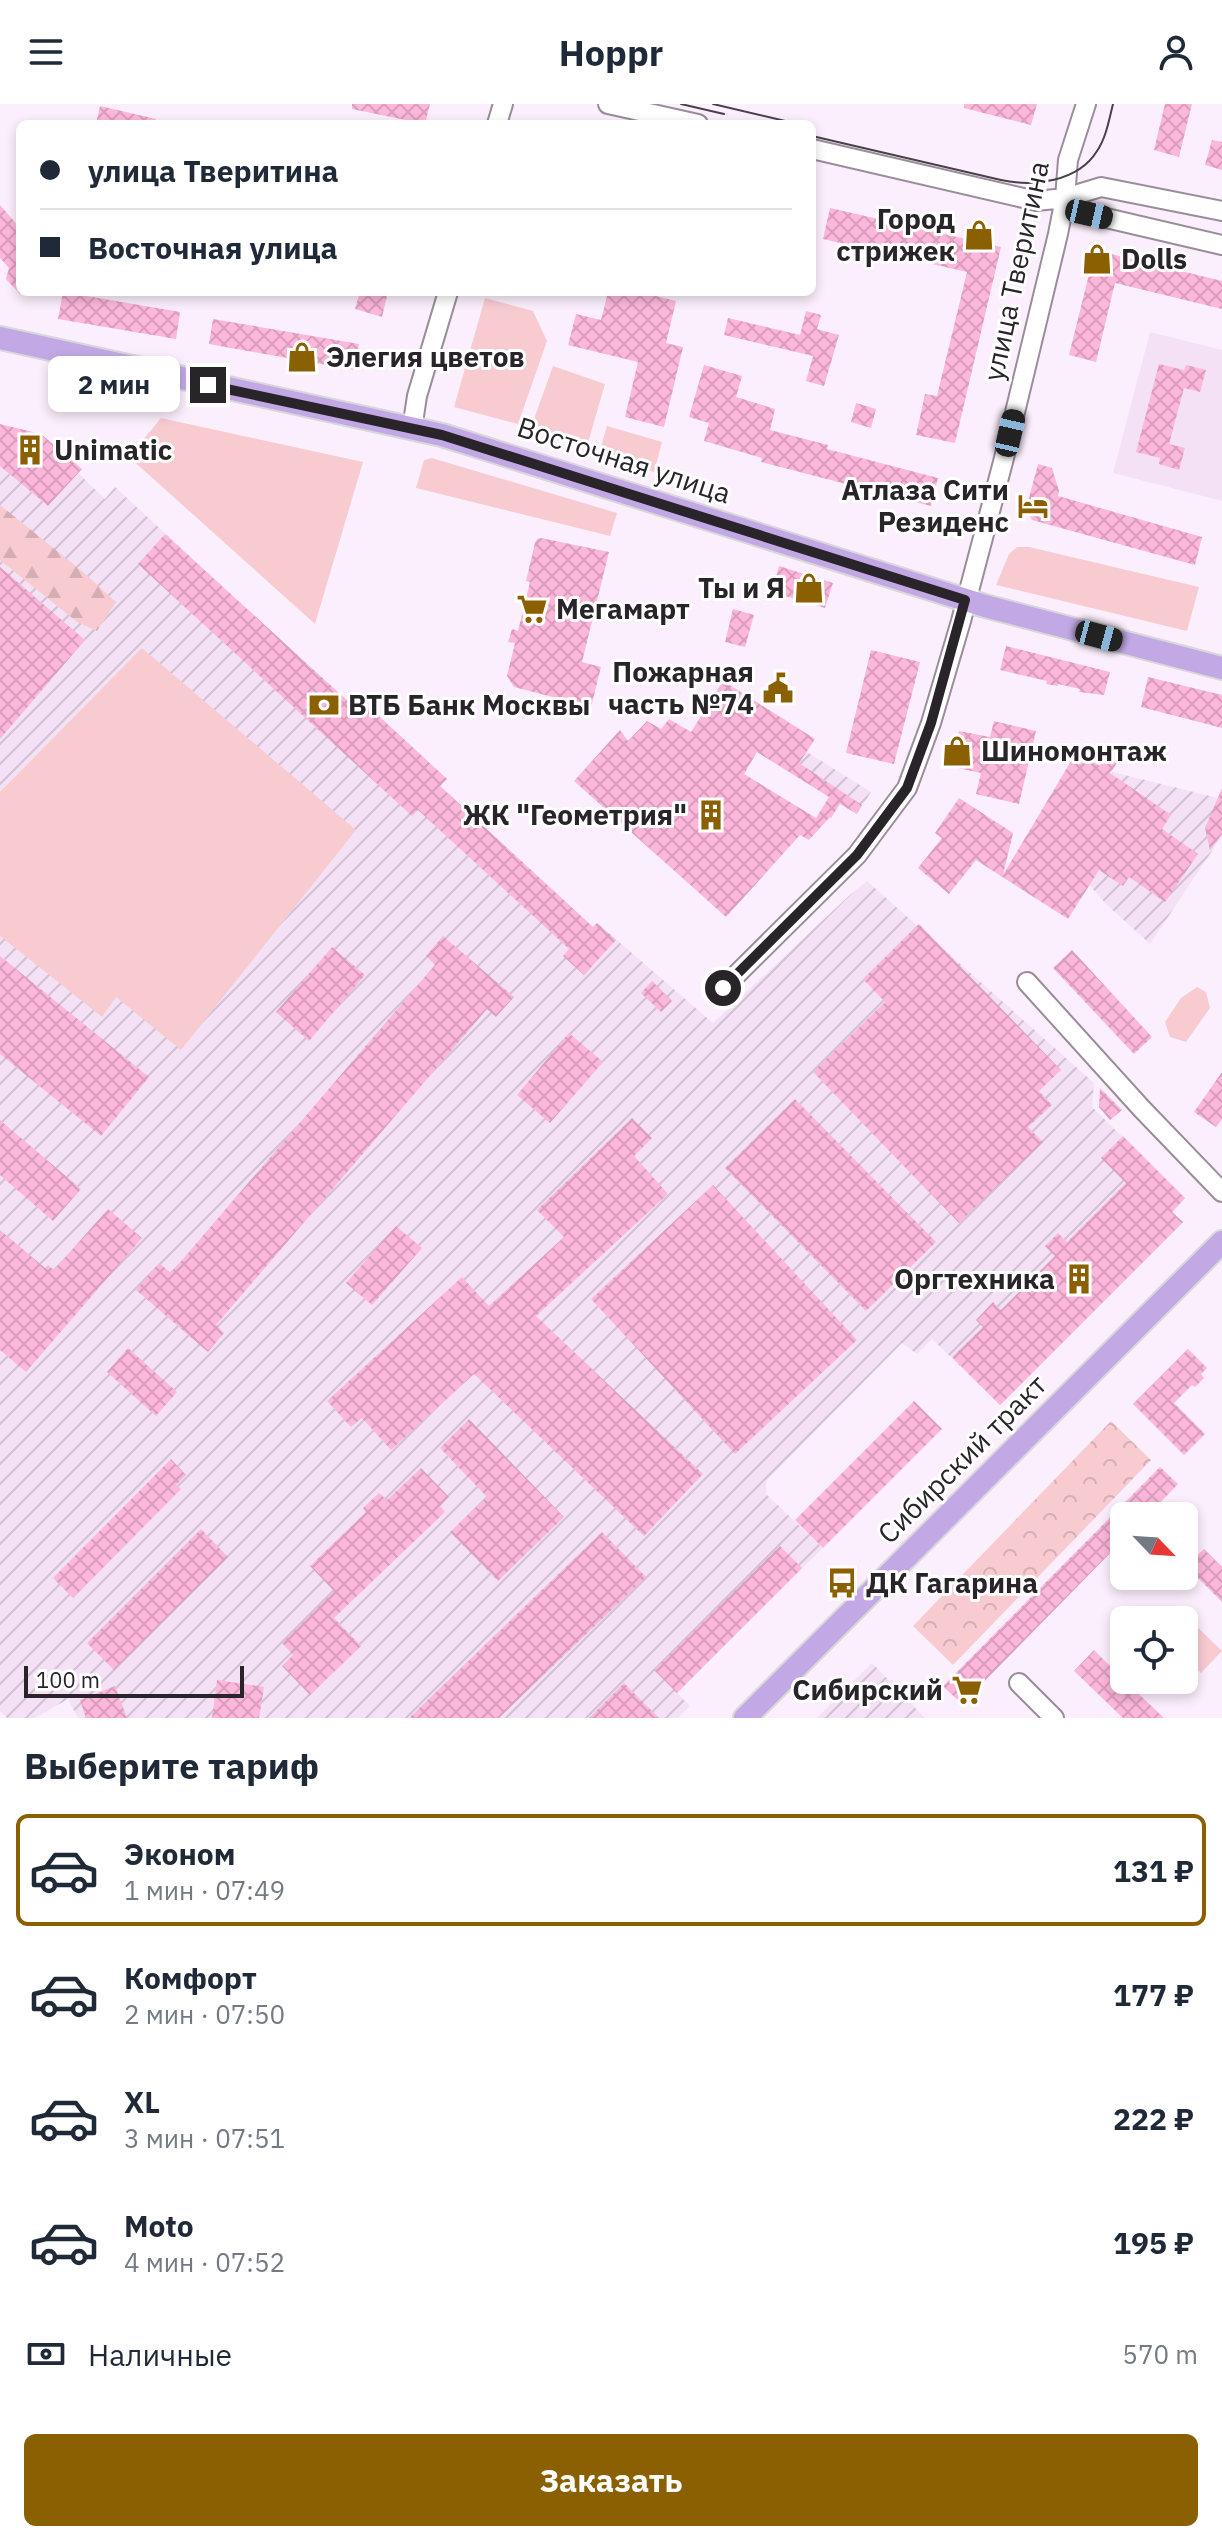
<!DOCTYPE html>
<html lang="ru">
<head>
<meta charset="utf-8">
<style>
  :root { --surface:#fff; --page:#f2f2f3; --text:#1f2937; --muted:#747a83; --line:#e0e1e3; --accent:#8b6002 }
  body { margin:0; font-family:"IBM Plex Sans",sans-serif; background:var(--page); color:var(--text); height:100vh; display:flex; flex-direction:column; font-size:30px; white-space:nowrap }
  * { box-sizing:border-box; margin:0 }
  p { font-size:26px; color:var(--muted) }
  .icon { flex:none; width:44px; height:44px; fill:none; stroke:currentColor; stroke-width:2; stroke-linecap:round; stroke-linejoin:round }
  .map { position:relative; height:1614px; overflow:hidden }
  .drawer { display:flex; flex-direction:column; background:var(--surface); flex:1 }
  .drawer>* { flex:none }
  .hud { position:absolute; left:16px; top:16px; width:800px; height:176px; border-radius:12px; box-shadow:0 4px 12px #0003; display:grid; align-content:center; height:176px; padding:0 24px; background:var(--surface) }
  .needle { width:52px; rotate:115deg }
  .tools { position:absolute; left:1110px; top:1398px; display:grid; gap:16px }
  .tools a { display:grid; place-items:center; width:88px; height:88px; border-radius:12px; background:var(--surface); box-shadow:0 4px 12px #0003; font-size:40px }
  .scale { position:absolute; left:24px; bottom:20px; width:220px; box-sizing:border-box; padding-left:8px; border:4px solid #29242a; border-top:0; font-size:22px; line-height:28px; white-space:nowrap; color:#29242a; -webkit-text-stroke:6px #fff; paint-order:stroke }
  .end { position:absolute; width:36px; height:36px; margin:-18px; border:10px solid #29242a; background:#fff; box-shadow:0 0 0 4px #fff }
  .from { border-radius:50% }
  .bubble { position:absolute; height:56px; border-radius:12px; background:var(--surface); box-shadow:0 4px 12px #0003; font-size:26px; font-weight:700; line-height:56px; text-align:center }
  .car { position:absolute; width:24px; height:48px; margin:-24px -12px; border-radius:10px; box-shadow:0 0 6px 2px #0007; background:linear-gradient(#222 24%,#8ab4d8 0 40%,#222 0 76%,#8ab4d8 0 86%,#222 0) }
  .hud b { display:flex; align-items:center; gap:28px; height:76px; font-size:30px }
  .hud b+b { border-top:2px solid var(--line) }
  .hud i { width:20px; height:20px; background:var(--text) }
  ul { padding:0; list-style:none }
  li { display:flex; align-items:center; gap:24px; height:112px; margin:0 16px 12px; padding:0 8px; border:4px solid transparent; border-radius:12px }
  li div { flex:1 }
  li b { display:block; font-size:30px }
  li em { font-style:normal; font-weight:700 }
  li.on { border-color:var(--accent) }
  li>.icon { width:72px; height:72px; stroke-width:1.5 }
  h2 { padding:0 24px; font-size:36px; line-height:96px }
  .pay { display:flex; align-items:center; gap:20px; height:88px; padding:0 24px; font-size:30px }
  .pay p { margin-inline-start:auto }
  .action { display:flex; gap:16px; margin-top:auto; padding:16px 24px }
  .action a { flex:1; height:92px; border-radius:12px; background:var(--accent); color:#fff; font-size:32px; font-weight:700; line-height:92px; text-align:center }
  header { display:flex; justify-content:space-between; align-items:center; height:104px; padding:0 24px; background:var(--surface); font-size:36px; font-weight:700 }
  .map>svg:first-child { display:block }
  .built { fill:#f4e1f6 }
  .industrial { fill:url(#industrial-furrows) }
  .green { fill:#f8cbd1 }
  .forest { fill:url(#forest-firs) }
  .park { fill:url(#park-crowns) }
  .building { fill:url(#building-cross-hatch); fill-rule:evenodd }
  .lines { fill:none; stroke-linecap:round; stroke-linejoin:round }
  .minor-casing { stroke:#9a8d9a; stroke-width:22 }
  .major-casing { stroke:#d8d8d9; stroke-width:26 }
  .minor { stroke:#fff; stroke-width:18 }
  .major { stroke:#c2a9e6; stroke-width:22 }
  .tram { stroke:#474148; stroke-width:2 }
  .route { stroke:#29242a; stroke-width:10 }
  .labels { text-anchor:middle; stroke-width:6; stroke-linejoin:round; paint-order:stroke }
  .poi-label { font-size:28px; font-weight:bold; fill:#29242a; stroke:#fff; text-anchor:end }
  .street-label { font-size:28px; fill:#29242a; stroke:#fff }
</style>
</head>
<body>
<header><svg class="icon" aria-label="menu" viewBox="0 0 24 24"><path d="M4 6h16M4 12h16M4 18h16"/></svg>Hoppr<svg class="icon" aria-label="person" viewBox="0 0 24 24"><circle cx="12" cy="8" r="4"/><path d="M4 21q1-7 8-7t8 7"/></svg></header>
<div class="map">
<svg width="1222" height="1614" viewBox="0 0 1222 1614">
  <defs>
    <pattern id="industrial-furrows" width="10" height="10" patternUnits="userSpaceOnUse" patternTransform="scale(2)"><rect width="10" height="10" fill="#f4e1f6"/><path d="M-1 1l2-2M0 10L10 0M9 11l2-2" fill="none" stroke="#d1c1d3"/></pattern>
    <pattern id="forest-firs" width="22" height="20" patternUnits="userSpaceOnUse" patternTransform="scale(2)"><rect width="22" height="20" fill="#f8cbd1"/><path d="M5 1l3.5 6h-7zM16 11l3.5 6h-7z" fill="#d5aeb4"/></pattern>
    <pattern id="park-crowns" width="20" height="18" patternUnits="userSpaceOnUse" patternTransform="scale(2)"><rect width="20" height="18" fill="#f8cbd1"/><path d="M2 6a3 3 0 1 1 6 0M12 15a3 3 0 1 1 6 0" fill="none" stroke="#d5aeb4"/></pattern>
    <pattern id="building-cross-hatch" width="8" height="8" patternUnits="userSpaceOnUse" patternTransform="scale(2)"><rect width="8" height="8" fill="#fdb7db"/><path d="M0 0l8 8M0 8l8-8" fill="none" stroke="#d99dbc"/></pattern>
  </defs>
  <rect width="100%" height="100%" fill="#fceffd"/>
  <!-- built -->
  <path class="built" d="M1150,228L1222,246V397L1113,369Z"/>
  <!-- industrial -->
  <path class="industrial" d="M0,362L48,402L78,369L105,395L115,383L361,610L369,603L447,675L440,682L593,823L597,819L713,919L852,789L867,777L1094,979L1092,1003L1185,1094L1172,1108L1183,1118L1000,1301L932,1235L917,1250L902,1239L766,1377V1390L823,1444L677,1589L690,1602L678,1614H78L68,1595L35,1614H7L0,1607Z
    M723,577L815,635L807,648L871,688L857,710L701,612Z
    M1113,668L1222,695V732L1150,840L1105,799L1061,748Z
    M872,1559L925,1614H817L839,1591Z"/>
  <!-- green -->
  <path class="green" d="M485,194L533,207L547,237L518,320L454,303Z
    M553,262L605,280L587,342L530,326Z
    M161,314L363,358L315,520L129,353Z
    M607,322L662,338L654,368L599,350Z
    M432,354L617,409L610,432L416,384L424,356Z
    M1017,443H1029L1199,483L1187,527L996,481L1009,450Z
    M142,544L356,726L181,946L116,893L102,913L0,832V688Z
    M1197,883L1206,888L1210,904L1186,938L1170,933L1165,918L1181,894Z
    M1187,1513L1222,1547L1201,1569L1184,1552V1516Z"/>
  <!-- forest -->
  <path class="forest" d="M0,401L82,467L116,498L97,527L77,518L0,456Z"/>
  <!-- park -->
  <path class="park" d="M1111,1317L1151,1356L953,1561L913,1522Z"/>
  <!-- building -->
  <path class="building" d="M352,0H430L425,20L352,5Z
    M964,0H1037L1031,21L964,4Z
    M1165,0H1192L1179,53L1154,46Z
    M100,2L156,15L155,20H96Z
    M1212,36L1222,38V66L1205,61Z
    M0,101L20,124V190L6,175L9,164L0,154Z
    M830,104L1001,143L955,339L916,331L925,290L937,292L967,168L823,135Z
    M1095,146L1222,177V205L1115,179L1096,258L1069,251Z
    M63,188L180,208L176,235L58,215Z
    M360,188H388L382,213L355,205Z
    M608,188H640L676,197L666,239L683,243L664,323L625,313L638,258L568,241L576,210L601,216Z
    M806,207L821,211L817,225L839,231L824,282L806,277L813,252L724,231L728,214L800,231Z
    M213,215L359,240L354,266L209,240Z
    M1159,260L1184,266L1186,261L1206,266L1200,288L1184,284L1169,340L1185,344L1179,366L1159,360L1160,354L1136,348Z
    M704,261L742,272L736,293L775,305L770,326L828,341L827,345L938,374L931,402L761,358L762,354L704,337L709,319L689,313Z
    M856,299L876,305L871,324L851,318Z
    M0,320L41,330L82,365L48,402L0,362Z
    M1038,360L1052,364L1059,387L1058,392L1202,433L1195,461L1032,416L1026,405Z
    M165,430L362,610L369,603L447,675L440,682L593,823L597,819L616,836L584,871L563,852L569,845L418,706L412,712L138,460Z
    M541,434L609,448L582,558L601,563L591,603L514,583L507,572L515,539L508,538L512,525L518,527L530,478L526,477L535,439L537,435Z
    M779,462L833,479L825,504L772,488Z
    M0,463L85,536L0,635Z
    M733,505L754,511L745,543L725,538Z
    M1006,542L1110,568L1104,591L1079,588L1080,585L1058,580V582L1046,580L1047,577L1000,566Z
    M871,546L920,558L894,660L846,649Z
    M1148,573L1222,591V624L1141,603Z
    M723,577L815,635L799,659L862,701L857,710L840,700L831,714L830,713L809,736L800,731L726,813L574,677L620,626L628,637L647,617L661,625L669,615L691,628ZM757,648L829,693L816,714L744,670Z
    M994,617L1036,627L1019,700L976,690L981,669L952,663L959,627L990,633Z
    M1077,647L1100,662L1105,653L1117,659L1110,669L1171,711L1162,725L1198,750L1165,798L1129,773L1123,782L1099,766L1068,815L976,756L949,790L918,764L942,734L935,729L959,694L1013,729L1003,771Z
    M1222,684V730L1210,746L1205,724Z
    M919,820L1061,966L1039,987L1052,1001L1028,1023L1043,1038L959,1119L813,968L885,898L863,875Z
    M443,832L514,893L496,913L487,905L216,1221L224,1229L208,1248L136,1186L159,1159L171,1169L435,861L426,852Z
    M332,843L365,871L309,937L276,908Z
    M1072,846L1152,933L1134,950L1053,864Z
    M0,852L149,973L101,1032L0,950Z
    M652,877L672,897L661,908L641,889Z
    M569,929L603,958L550,1019L517,991Z
    M1222,968V1015L1216,1023L1194,1008Z
    M1100,984L1122,1006L1110,1016L1099,1003Z
    M795,995L936,1138L866,1207L725,1064Z
    M632,1014L652,1034L634,1052L668,1090L536,1212L703,1370L644,1432L474,1270L391,1346L362,1314L351,1323L327,1297L462,1173L489,1202L564,1133L537,1106Z
    M0,1016L81,1085L53,1117L0,1071Z
    M1123,1032L1185,1094L1172,1108L1183,1118L1000,1301L952,1253L983,1223L976,1216L993,1198L1001,1206L1055,1152L1045,1142L1058,1129L1067,1138L1126,1079L1101,1054Z
    M713,1081L857,1236L735,1350L591,1195Z
    M108,1105L142,1134L26,1268L0,1246V1126L45,1164L48,1161L54,1166Z
    M396,1122L422,1144L372,1201L346,1179Z
    M128,1244L177,1288L156,1312L107,1268Z
    M1188,1245L1207,1264L1201,1270L1204,1274L1195,1283L1192,1281L1174,1299L1205,1330L1184,1351L1133,1300Z
    M914,1297L942,1325L823,1444L795,1416Z
    M469,1315L564,1413L498,1477L450,1428L487,1393L440,1344Z
    M171,1355L186,1371L176,1381L181,1385L73,1494L53,1474Z
    M1160,1363L1178,1380L1147,1412H1124V1435L962,1600L943,1582Z
    M421,1364L449,1393L440,1402L445,1408L334,1514L361,1542L310,1591L282,1562L293,1551L282,1539L334,1487L310,1462L366,1408L363,1404L379,1389L387,1396Z
    M201,1425L228,1453L114,1566L87,1539Z
    M602,1428L646,1473L499,1614H409Z
    M780,1442L802,1464L677,1589L654,1566Z
    M1204,1445L1222,1463V1498L1186,1462Z
    M1094,1546L1124,1576L1164,1614H1123L1074,1567Z
    M217,1576L264,1583L259,1614H212Z
    M624,1579L659,1614H589Z
    M115,1582L127,1614H86L80,1596Z"/>
  <g class="lines">
    <!-- minor casing -->
    <g class="minor-casing">
      <path id="minor" d="M608,0L698,20
        M497,20L503,0
        M812,45L1036,97L1065,94L1101,83L1222,107
        M1065,94L1089,110L1222,141
        M412,325L417,292L448,188
        M1027,878L1142,1005L1222,1088
        M723,884L857,751L907,684L931,619L961,517L1003,358L1058,130L1065,94L1068,56L1086,0
        M1019,1579L1054,1614"/>
    </g>
    <!-- major casing -->
    <g class="major-casing">
      <path id="major" d="M0,234L442,331L985,502L1222,564
        M745,1614L1222,1138"/>
    </g>
    <!-- minor -->
    <use href="#minor" class="minor"/>
    <!-- major -->
    <use href="#major" class="major"/>
    <!-- tram -->
    <path class="tram" d="M681,0L724,10
      M713,0L798,20
      M812,32L1001,76C1033,83 1078,78 1097,47C1106,34 1109,16 1113,0"/>
  </g>
  <g class="lines">
    <!-- route -->
    <path class="route" d="M208,281L442,331L965,496L931,619L907,684L857,751L723,884"/>
  </g>
  <!-- icons -->
  <defs>
    <g id="shop-bare" transform="scale(2.4)"><path d="M-5-2.5h2.3a2.7 3.5 0 0 1 5.4 0H5L5.5 6h-11ZM-1.5-2.5h3a1.5 2.3 0 0 0-3 0Z" fill="#8b6002" stroke="#fff" stroke-width="2.5" paint-order="stroke"/></g>
    <g id="building-bare" transform="scale(2.4)"><path d="M-4-6H4V6H1V3H-1V6H-4ZM-2.5-4.3h1.7v1.8h-1.7ZM.8-4.3h1.7v1.8H.8ZM-2.5-1h1.7V.8h-1.7ZM.8-1h1.7V.8H.8Z" fill="#8b6002" stroke="#fff" stroke-width="2.5" paint-order="stroke"/></g>
    <g id="hotel-bare" transform="scale(2.4)"><path d="M-6-4.5h1.5V1H6V5H4.5V3h-9V5H-6ZM-4 0a1.8 1.8 0 1 1 3.6 0ZM.5 0V-2.5h3Q6-2.5 6 0Z" fill="#8b6002" stroke="#fff" stroke-width="2.5" paint-order="stroke"/></g>
    <g id="supermarket-bare" transform="scale(2.4)"><path d="M-6-5.5h2.5l.6 2H6L4.5 2H-2.5L-4.4-4H-6ZM-1.5 3.2a1.3 1.3 0 1 0 .1 0ZM3 3.2a1.3 1.3 0 1 0 .1 0Z" fill="#8b6002" stroke="#fff" stroke-width="2.5" paint-order="stroke"/></g>
    <g id="civic-bare" transform="scale(2.4)"><path d="M-.6-6.5H3V-4.5H.6V-3L4-1V1h2V6H-6V1h2V-1L-.6-3ZM-1.2 2.5V6h2.4V2.5Z" fill="#8b6002" stroke="#fff" stroke-width="2.5" paint-order="stroke"/></g>
    <g id="bank-bare" transform="scale(2.4)"><path d="M-6-4H6V4H-6ZM0-2.3a2.3 2.3 0 1 0 0 4.6a2.3 2.3 0 1 0 0-4.6Z" fill="#8b6002" stroke="#fff" stroke-width="2.5" paint-order="stroke"/></g>
    <g id="bus-bare" transform="scale(2.4)"><path d="M-5-6H5V4H4V6H2V4H-2V6H-4V4H-5ZM-3.5-4V0h7V-4ZM-3.5 1.2v1.5H-2V1.2ZM2 1.2v1.5H3.5V1.2Z" fill="#8b6002" stroke="#fff" stroke-width="2.5" paint-order="stroke"/></g>
  </defs>
  <g fill-rule="evenodd">
    <use href="#shop-bare" x="979" y="131"/>
    <use href="#shop-bare" x="1097" y="155"/>
    <use href="#shop-bare" x="302" y="253"/>
    <use href="#building-bare" x="30" y="346"/>
    <use href="#hotel-bare" x="1033" y="402"/>
    <use href="#shop-bare" x="809" y="484"/>
    <use href="#supermarket-bare" x="532" y="505"/>
    <use href="#civic-bare" x="778" y="584"/>
    <use href="#bank-bare" x="324" y="601"/>
    <use href="#shop-bare" x="957" y="647"/>
    <use href="#building-bare" x="711" y="711"/>
    <use href="#building-bare" x="1079" y="1175"/>
    <use href="#bus-bare" x="842" y="1479"/>
    <use href="#supermarket-bare" x="967" y="1586"/>
  </g>
  <g class="labels">
    <!-- poi labels -->
    <g class="poi-label">
      <text x="955" y="125">Город<tspan x="955" dy="32">стрижек</tspan></text>
      <text x="1121" y="165" text-anchor="start">Dolls</text>
      <text x="326" y="263" text-anchor="start">Элегия цветов</text>
      <text x="54" y="356" text-anchor="start">Unimatic</text>
      <text x="1009" y="396">Атлаза Сити<tspan x="1009" dy="32">Резиденс</tspan></text>
      <text x="785" y="494">Ты и Я</text>
      <text x="556" y="515" text-anchor="start">Мегамарт</text>
      <text x="754" y="578">Пожарная<tspan x="754" dy="32">часть №74</tspan></text>
      <text x="348" y="611" text-anchor="start">ВТБ Банк Москвы</text>
      <text x="981" y="657" text-anchor="start">Шиномонтаж</text>
      <text x="687" y="721">ЖК "Геометрия"</text>
      <text x="1055" y="1185">Оргтехника</text>
      <text x="866" y="1489" text-anchor="start">ДК Гагарина</text>
      <text x="943" y="1596">Сибирский</text>
    </g>
    <!-- street labels -->
    <g class="street-label">
      <text transform="translate(1016 167) rotate(-78)" y="10">улица Тверитина</text>
      <text transform="translate(624 356) rotate(18)" y="10">Восточная улица</text>
      <text transform="translate(962 1355) rotate(-45)" y="10">Сибирский тракт</text>
    </g>
  </g>
</svg>
<div class="tools">
<a><svg class="needle" viewBox="-14 -14 28 28"><path d="M0-13l5 13h-10z" fill="#e53935"/><path d="M0 13l5-13h-10z" fill="#747a83"/></svg></a>
<a><svg class="icon" aria-label="locate" viewBox="0 0 24 24"><circle cx="12" cy="12" r="6"/><path d="M12 2v4M12 18v4M2 12h4M18 12h4"/></svg></a>
</div>
<div class="scale">100 m</div>
<i class="end from" style="left:723px;top:884px"></i>
<i class="end" style="left:208px;top:281px"></i>
<div class="bubble" style="left:48px;top:252px;width:132px">2 мин</div>
<i class="car" style="left:1089px;top:110px;rotate:103deg"></i>
<i class="car" style="left:1010px;top:329px;rotate:13deg"></i>
<i class="car" style="left:1099px;top:532px;rotate:105deg"></i>
<div class="hud">
<b><i class="from"></i>улица Тверитина</b>
<b><i></i>Восточная улица</b>
</div>
</div>
<section class="drawer">
<h2>Выберите тариф</h2>
<ul>
<li class="on"><svg class="icon" aria-label="car" viewBox="0 0 24 24"><path d="M5 17H2v-5l4-1 3-4h7l3 4 3 1v5h-3M9 17h6M6 11h13"/><circle cx="7" cy="17" r="2"/><circle cx="17" cy="17" r="2"/></svg><div><b>Эконом</b><p>1 мин · 07:49</p></div><em>131 ₽</em></li>
<li><svg class="icon" aria-label="car" viewBox="0 0 24 24"><path d="M5 17H2v-5l4-1 3-4h7l3 4 3 1v5h-3M9 17h6M6 11h13"/><circle cx="7" cy="17" r="2"/><circle cx="17" cy="17" r="2"/></svg><div><b>Комфорт</b><p>2 мин · 07:50</p></div><em>177 ₽</em></li>
<li><svg class="icon" aria-label="car" viewBox="0 0 24 24"><path d="M5 17H2v-5l4-1 3-4h7l3 4 3 1v5h-3M9 17h6M6 11h13"/><circle cx="7" cy="17" r="2"/><circle cx="17" cy="17" r="2"/></svg><div><b>XL</b><p>3 мин · 07:51</p></div><em>222 ₽</em></li>
<li><svg class="icon" aria-label="car" viewBox="0 0 24 24"><path d="M5 17H2v-5l4-1 3-4h7l3 4 3 1v5h-3M9 17h6M6 11h13"/><circle cx="7" cy="17" r="2"/><circle cx="17" cy="17" r="2"/></svg><div><b>Moto</b><p>4 мин · 07:52</p></div><em>195 ₽</em></li>
</ul>
<div class="pay"><svg class="icon" aria-label="cash" viewBox="0 0 24 24"><path d="M3 7h18v10H3z"/><circle cx="12" cy="12" r="2"/></svg>Наличные<p>570 m</p></div>
<div class="action"><a>Заказать</a></div>
</section>
</body>
</html>
